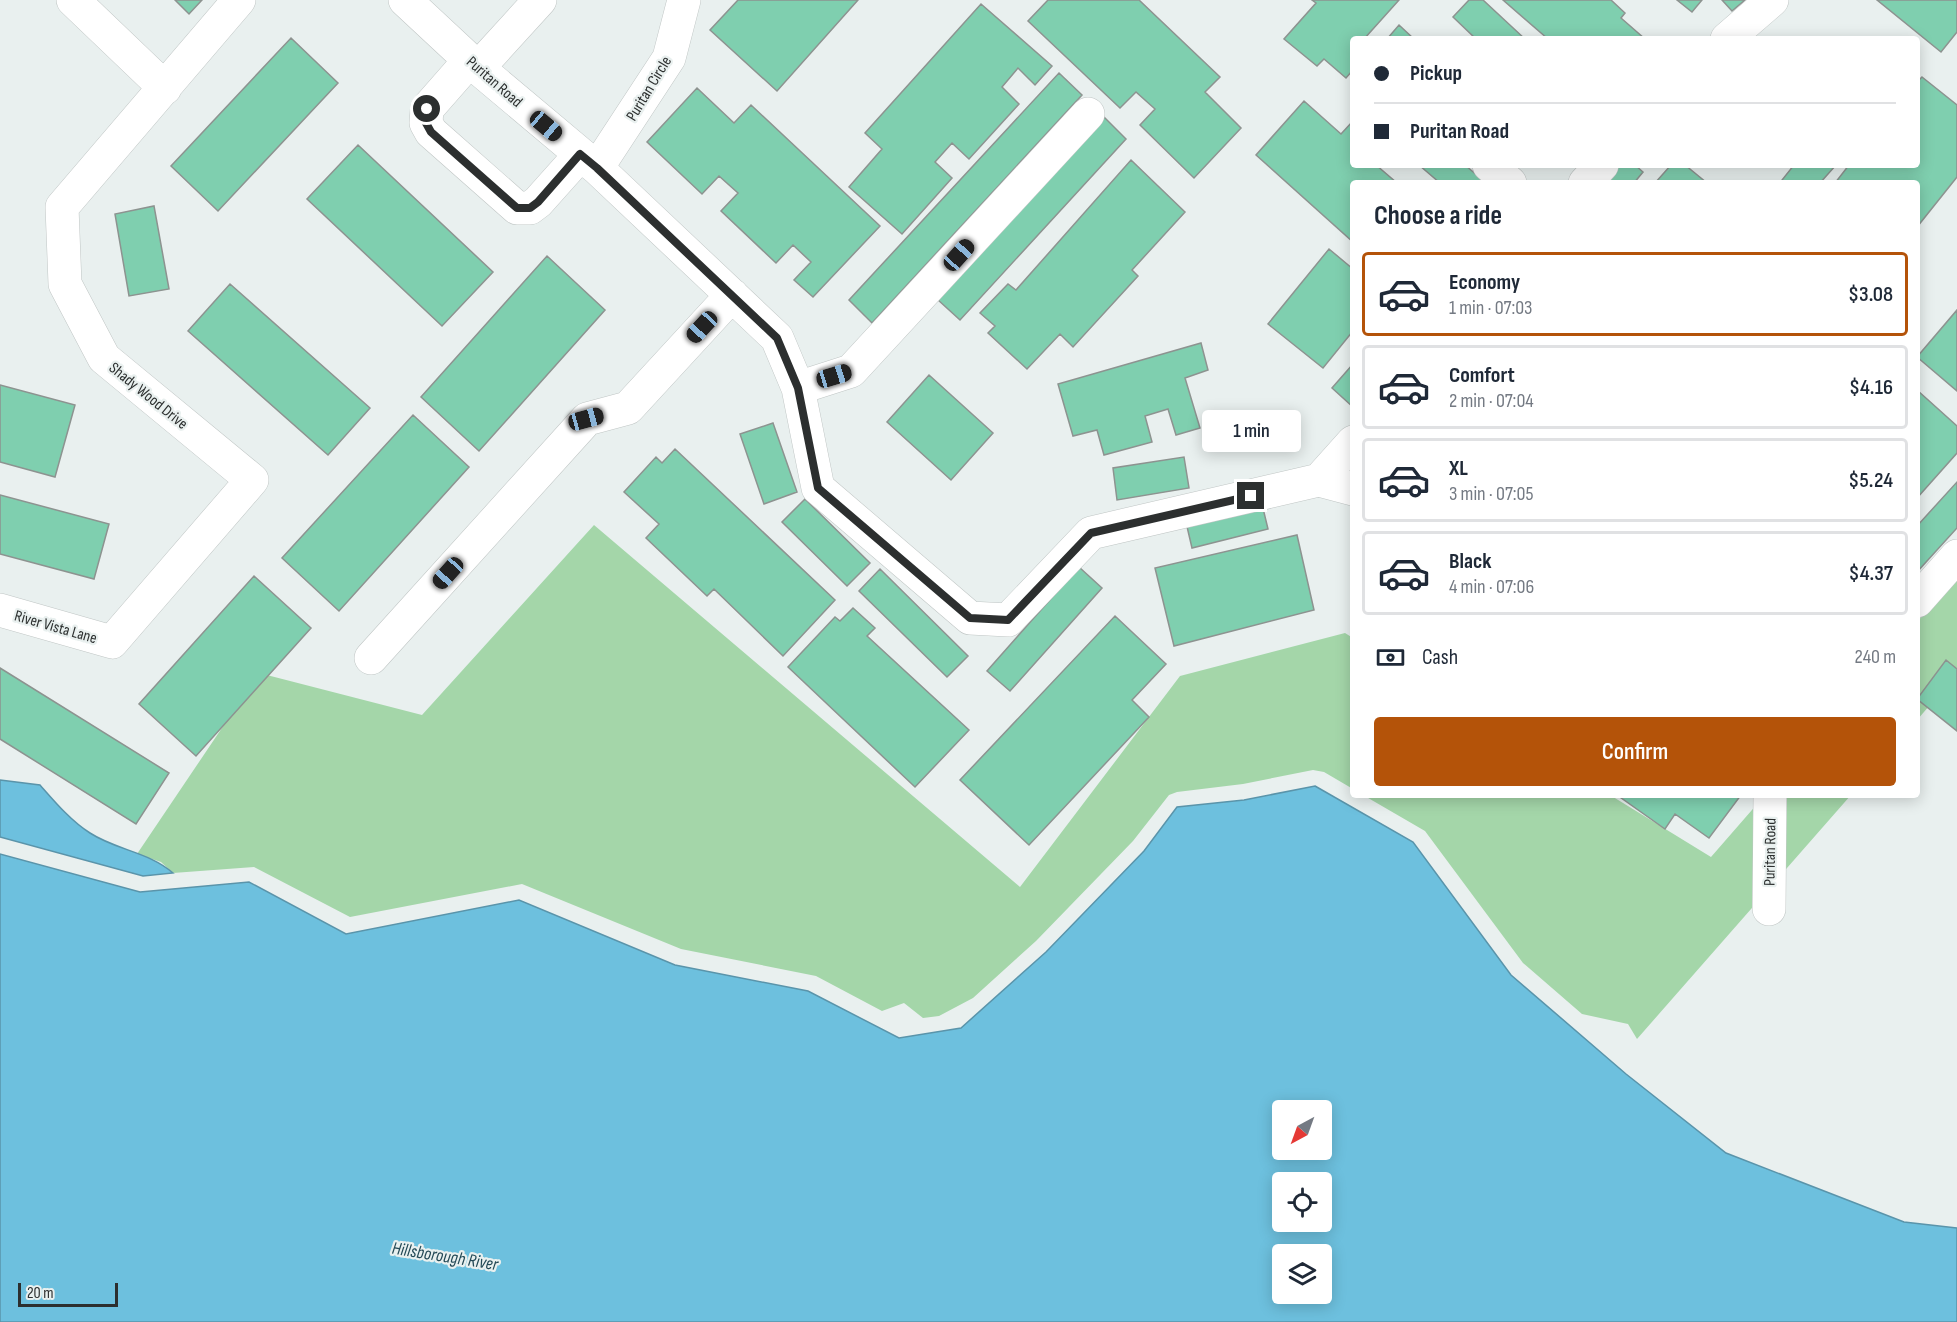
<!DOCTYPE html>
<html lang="en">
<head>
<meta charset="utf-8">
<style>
  :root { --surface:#fff; --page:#f2f2f3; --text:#1f2937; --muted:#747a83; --line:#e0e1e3; --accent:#b45309 }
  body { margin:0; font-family:"Sofia Sans Condensed",sans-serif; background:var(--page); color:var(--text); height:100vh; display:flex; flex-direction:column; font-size:22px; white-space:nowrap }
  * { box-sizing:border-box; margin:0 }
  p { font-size:20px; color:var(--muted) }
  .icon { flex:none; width:33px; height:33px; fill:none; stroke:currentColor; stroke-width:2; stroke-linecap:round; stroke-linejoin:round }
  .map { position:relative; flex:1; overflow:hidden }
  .details { position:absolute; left:1350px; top:180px; width:570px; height:618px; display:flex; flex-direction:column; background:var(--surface); border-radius:6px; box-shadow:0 3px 15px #0003 }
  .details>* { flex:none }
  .top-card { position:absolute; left:1350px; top:36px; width:570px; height:132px; border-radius:6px; box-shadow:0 3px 15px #0003; display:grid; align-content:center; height:132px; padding:0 24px; background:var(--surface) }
  .needle { width:39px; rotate:221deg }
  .fabs { position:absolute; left:1272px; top:1100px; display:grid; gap:12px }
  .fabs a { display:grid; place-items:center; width:60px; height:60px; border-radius:6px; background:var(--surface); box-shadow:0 3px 15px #0003; font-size:30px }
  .scale { position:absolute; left:18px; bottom:15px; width:100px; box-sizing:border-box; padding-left:6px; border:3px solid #2c2f2f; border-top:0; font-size:16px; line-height:21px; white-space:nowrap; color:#2c2f2f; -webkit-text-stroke:4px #e9f0ef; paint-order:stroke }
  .end { position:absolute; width:27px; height:27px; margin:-14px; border:8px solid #2c2f2f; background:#fff; box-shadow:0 0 0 3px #fff }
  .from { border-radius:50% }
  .bubble { position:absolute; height:42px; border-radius:6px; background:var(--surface); box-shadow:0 3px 15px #0003; font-size:20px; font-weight:600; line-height:42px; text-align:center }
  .car { position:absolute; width:18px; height:36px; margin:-18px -9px; border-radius:8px; box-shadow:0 0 4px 2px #0007; background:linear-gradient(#222 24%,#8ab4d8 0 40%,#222 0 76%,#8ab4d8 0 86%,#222 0) }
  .top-card b { display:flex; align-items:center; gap:21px; height:57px; font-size:22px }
  .top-card b+b { border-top:2px solid var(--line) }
  .top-card i { width:15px; height:15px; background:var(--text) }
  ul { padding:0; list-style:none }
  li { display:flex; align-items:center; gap:18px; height:84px; margin:0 12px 9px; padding:0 12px; border:3px solid var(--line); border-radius:6px }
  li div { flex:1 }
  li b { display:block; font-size:22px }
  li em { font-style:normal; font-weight:600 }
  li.active { border-color:var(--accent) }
  li>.icon { width:54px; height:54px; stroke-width:1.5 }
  h2 { padding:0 24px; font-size:27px; line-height:72px }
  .pay { display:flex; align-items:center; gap:15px; height:66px; padding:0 24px; font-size:22px }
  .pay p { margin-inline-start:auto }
  .button { display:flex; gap:12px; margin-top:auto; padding:12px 24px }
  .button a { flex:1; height:69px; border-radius:6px; background:var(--accent); color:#fff; font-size:24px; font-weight:600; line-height:69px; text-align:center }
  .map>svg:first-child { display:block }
  .green { fill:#a4d6a9 }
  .water { fill:#6dc0de; stroke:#5a94aa; stroke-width:1.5; fill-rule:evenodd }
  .building { fill:#7fcfaf; stroke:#8d9390; stroke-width:1.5 }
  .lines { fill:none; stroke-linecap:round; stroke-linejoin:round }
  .minor-casing { stroke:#c0c6c5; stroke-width:34 }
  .minor { stroke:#fff; stroke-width:33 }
  .route { stroke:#2c2f2f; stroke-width:8 }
  .labels { text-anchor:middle; stroke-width:4.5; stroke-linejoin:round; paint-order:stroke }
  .street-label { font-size:16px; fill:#2c2f2f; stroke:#e9f0ef }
  .water-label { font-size:18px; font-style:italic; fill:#234956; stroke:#e9f0ef }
</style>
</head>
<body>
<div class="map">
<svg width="1957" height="1322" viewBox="0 0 1957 1322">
  <rect width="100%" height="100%" fill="#e9f0ef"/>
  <!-- green -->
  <path class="green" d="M594,525L1020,887L1180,676L1345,633L1353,638V789L1324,772L1313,770L1243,784L1177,792L1169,795L1133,841L1036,941L973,998L939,1016L923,1018L904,1003L882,1011L816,976L681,949L522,884L350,917L254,867L173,873L161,862L137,854L259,673L422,715Z
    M1957,576V674L1917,720V622Z
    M1363,795H1610L1711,857L1765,795H1851L1637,1039L1628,1024L1582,1014L1523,963L1425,831Z"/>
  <!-- water -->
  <path class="water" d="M0,780L40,785C55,802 71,821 90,833C116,850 149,852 173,873L143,876L0,837Z
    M1315,786L1413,842L1511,975L1626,1074L1726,1153L1904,1222L1957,1228V1322H0V854L140,892L249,882L346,934L519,900L675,965L808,991L899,1038L961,1028L1046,952L1144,851L1177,807L1244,800ZM1282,1110H1322V1149H1282ZM1282,1182H1322V1221H1282ZM1282,1254H1322V1293H1282Z"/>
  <!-- building -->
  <path class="building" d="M175,0H202L189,14Z
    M738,0H858L777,91L710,30Z
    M1048,0H1139L1220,77L1205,92L1241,128L1194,178L1140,125L1155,109L1136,92L1120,108L1028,21Z
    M1312,0H1399L1364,39H1353V70L1346,78L1324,59L1317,66L1284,39L1316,3Z
    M1469,0H1483L1525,39H1476L1453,17Z
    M1503,0H1611L1625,13L1621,18L1645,39H1548Z
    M1677,0H1702L1692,12Z
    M1722,0H1745L1732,11Z
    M1877,0H1957V32L1941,52Z
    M981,4L1052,66L1035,85L1018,68L1002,87L1019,104L969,159L952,143L935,162L952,178L902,234L849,187L882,149L865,133Z
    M1399,25L1414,39H1387Z
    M291,38L338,83L218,211L171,166Z
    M1059,73L1082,95L872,323L849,300Z
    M1922,77L1957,105V177L1917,227V183H1835L1849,165H1917V82Z
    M697,88L734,123L751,105L880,226L813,297L794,280L811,262L793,245L776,263L721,211L738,193L719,176L702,194L647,142Z
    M1304,101L1341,134L1353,121V165H1376L1397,183H1353V242L1256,155Z
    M1104,117L1126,139L960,320L937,299Z
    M358,145L493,272L442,326L307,199Z
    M1131,160L1185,212L1132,270L1138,276L1073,347L1060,334L1027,369L988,333L995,326L980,313L1008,284L1016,290Z
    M1419,165H1465L1486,183H1440Z
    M1606,165H1635L1643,172L1634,183H1590Z
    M1671,165H1685L1707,183H1655Z
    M1794,165H1836L1820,183H1786L1782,180Z
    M154,206L169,289L129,296L115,214Z
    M1329,249L1353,269V331L1323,368L1268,324Z
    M547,256L605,310L479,451L421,397Z
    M230,284L370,408L328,455L188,331Z
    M1957,310V391L1917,357Z
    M1201,343L1208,370L1185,378L1200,428L1176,435L1168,409L1145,416L1152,442L1104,455L1097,430L1073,436L1058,384Z
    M1353,364V407L1332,388Z
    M929,375L993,433L951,480L887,422Z
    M0,385L75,405L55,477L0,462Z
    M1917,390L1957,426V453L1917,498Z
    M413,415L469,467L339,611L282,558Z
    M773,423L797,492L764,504L740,434Z
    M675,449L835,600L783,656L714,589L707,596L646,538L659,524L624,492L656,457L662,463Z
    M1184,457L1189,488L1117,500L1113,468Z
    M1957,482V528L1917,572V526Z
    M0,495L109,524L94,579L0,554Z
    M805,499L870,563L847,586L782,522Z
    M1261,500L1268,529L1192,548L1185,518Z
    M1297,535L1314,610L1174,646L1155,568Z
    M1079,567L1102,588L1010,691L987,671Z
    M880,569L968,656L947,677L859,591Z
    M254,576L311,628L196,756L139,704Z
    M853,608L875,628L867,636L969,730L915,787L788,667L835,617L840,621Z
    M1115,616L1166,664L1132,700L1149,717L1029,845L960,780Z
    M1946,660L1957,669V731L1917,699Z
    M0,668L169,773L136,824L0,739Z
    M1617,795H1741L1709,838L1675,814L1665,829Z"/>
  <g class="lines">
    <!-- minor casing -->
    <g class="minor-casing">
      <path id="minor" d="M73,0L165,88
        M405,0L478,68L597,168L777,338L798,388L818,488L970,618L1008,620L1091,533L1319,480L1353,489
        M1727,39L1772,0
        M470,60L427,109L426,123L431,132L517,208H530L538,202L580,155
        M478,68L540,0
        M1489,165L1510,183
        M597,168L669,58L684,0
        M1585,183L1602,165
        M798,388L851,371L1088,114
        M1319,480L1353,442
        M1917,601L1957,556
        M0,610L112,642L252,480L104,358L65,284L62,207L239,0
        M371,658L587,419L628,408L732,295
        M1769,909L1770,795"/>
    </g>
    <!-- minor -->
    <use href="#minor" class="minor"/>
  </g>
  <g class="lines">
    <!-- route -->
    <path class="route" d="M427,109L426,123L431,132L517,208H530L538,202L580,154L597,168L777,338L798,388L818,488L970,618L1008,620L1091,533L1251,496"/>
  </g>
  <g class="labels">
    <!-- street labels -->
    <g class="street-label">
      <text transform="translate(495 81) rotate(41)" y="6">Puritan Road</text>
      <text transform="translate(648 88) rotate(-59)" y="6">Puritan Circle</text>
      <text transform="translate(149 395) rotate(39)" y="6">Shady Wood Drive</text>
      <text transform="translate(56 626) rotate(16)" y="6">River Vista Lane</text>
      <text transform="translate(1769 852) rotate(-89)" y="6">Puritan Road</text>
    </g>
    <!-- water labels -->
    <g class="water-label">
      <text transform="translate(445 1256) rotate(9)" y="6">Hillsborough River</text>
    </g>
  </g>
</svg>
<div class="fabs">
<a><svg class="needle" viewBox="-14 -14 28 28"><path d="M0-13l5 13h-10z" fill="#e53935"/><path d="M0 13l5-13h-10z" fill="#747a83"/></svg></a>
<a><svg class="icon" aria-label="locate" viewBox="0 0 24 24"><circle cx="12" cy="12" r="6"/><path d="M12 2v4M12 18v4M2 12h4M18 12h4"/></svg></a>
<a><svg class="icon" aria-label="layers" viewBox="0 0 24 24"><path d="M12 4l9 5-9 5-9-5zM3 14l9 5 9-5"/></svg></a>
</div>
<div class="scale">20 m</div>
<i class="end from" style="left:427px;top:109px"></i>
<i class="end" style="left:1251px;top:496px"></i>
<div class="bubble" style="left:1202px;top:410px;width:99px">1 min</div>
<i class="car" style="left:546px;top:126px;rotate:130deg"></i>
<i class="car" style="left:959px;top:255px;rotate:42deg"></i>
<i class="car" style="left:702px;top:327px;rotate:223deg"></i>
<i class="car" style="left:834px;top:376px;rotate:73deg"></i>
<i class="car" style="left:586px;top:419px;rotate:75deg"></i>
<i class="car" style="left:448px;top:573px;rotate:222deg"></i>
<div class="top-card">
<b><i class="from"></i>Pickup</b>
<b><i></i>Puritan Road</b>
</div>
<section class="details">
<h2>Choose a ride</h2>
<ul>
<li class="active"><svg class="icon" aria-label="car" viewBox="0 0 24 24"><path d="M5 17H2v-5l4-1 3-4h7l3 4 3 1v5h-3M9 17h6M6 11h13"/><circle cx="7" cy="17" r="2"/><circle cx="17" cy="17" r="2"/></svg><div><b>Economy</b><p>1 min · 07:03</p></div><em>$3.08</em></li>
<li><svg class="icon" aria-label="car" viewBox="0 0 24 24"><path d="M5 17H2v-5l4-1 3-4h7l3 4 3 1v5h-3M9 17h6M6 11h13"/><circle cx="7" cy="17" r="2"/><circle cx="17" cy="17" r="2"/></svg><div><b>Comfort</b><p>2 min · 07:04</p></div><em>$4.16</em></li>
<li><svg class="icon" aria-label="car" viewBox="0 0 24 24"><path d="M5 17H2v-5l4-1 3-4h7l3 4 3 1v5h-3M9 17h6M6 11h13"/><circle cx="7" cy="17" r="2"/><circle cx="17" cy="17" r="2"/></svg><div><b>XL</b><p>3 min · 07:05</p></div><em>$5.24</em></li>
<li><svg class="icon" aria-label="car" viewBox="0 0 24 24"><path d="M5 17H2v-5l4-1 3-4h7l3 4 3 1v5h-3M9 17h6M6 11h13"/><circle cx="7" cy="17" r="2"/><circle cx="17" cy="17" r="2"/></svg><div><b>Black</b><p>4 min · 07:06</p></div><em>$4.37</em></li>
</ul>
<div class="pay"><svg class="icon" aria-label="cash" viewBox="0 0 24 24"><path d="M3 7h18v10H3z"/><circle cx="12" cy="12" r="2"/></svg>Cash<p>240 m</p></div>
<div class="button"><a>Confirm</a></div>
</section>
</div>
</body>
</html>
